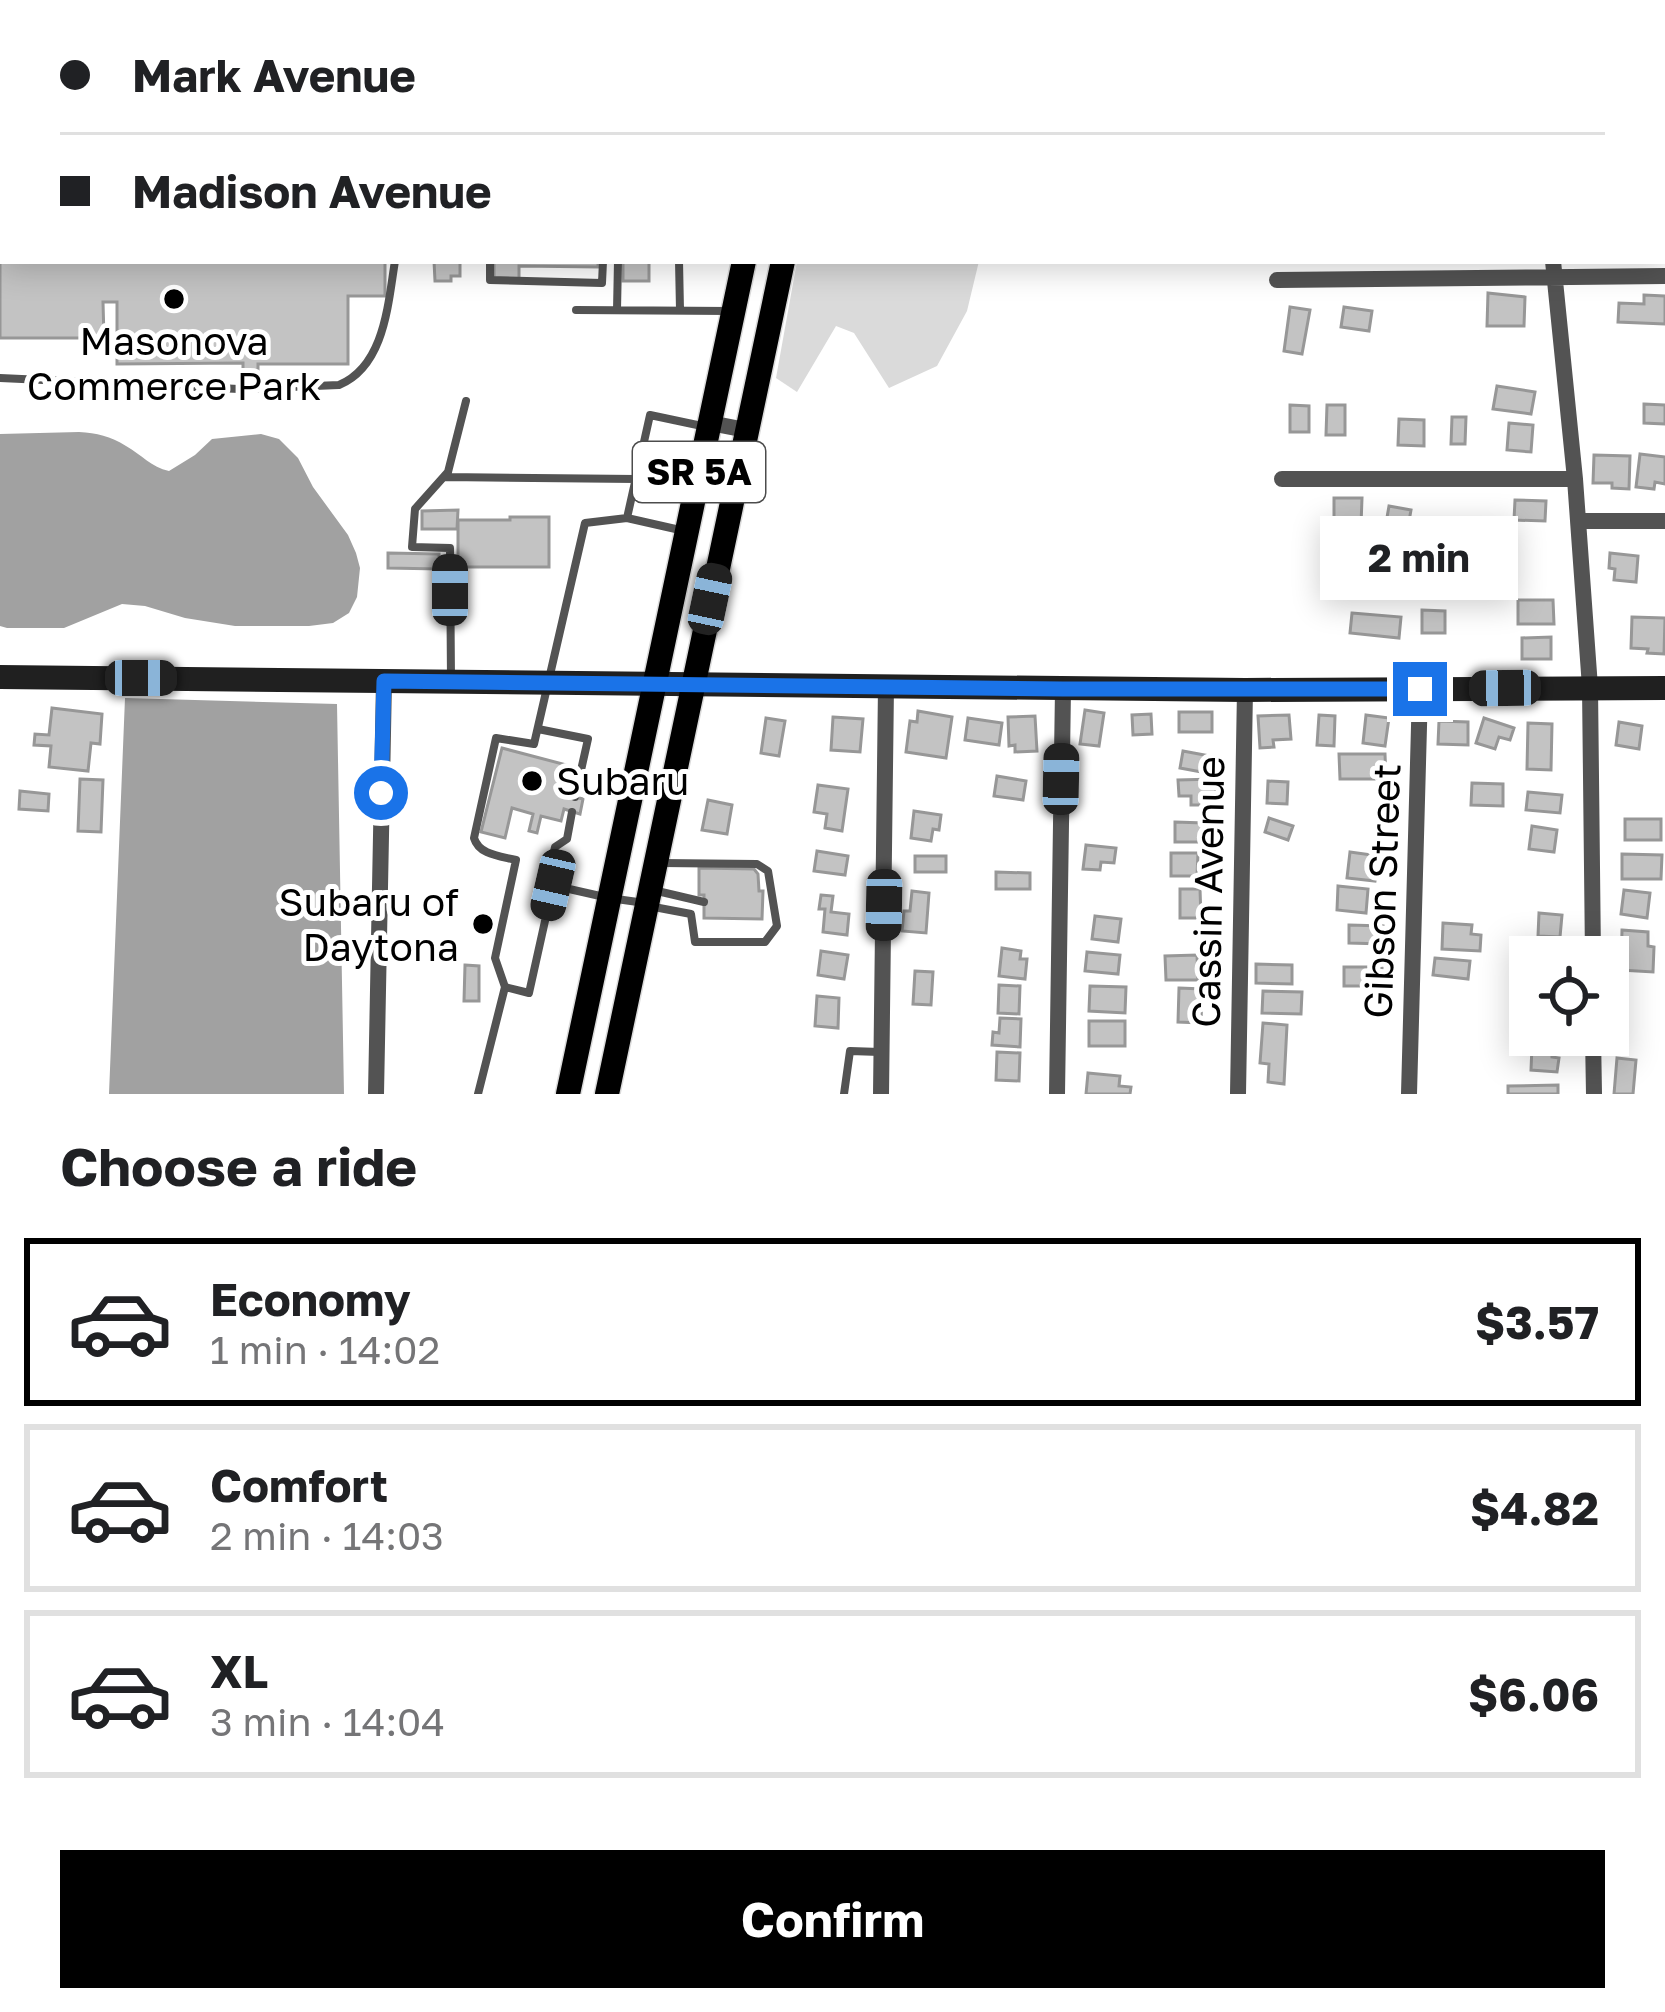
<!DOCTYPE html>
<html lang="en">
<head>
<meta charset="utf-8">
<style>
  :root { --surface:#fff; --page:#f6f6f6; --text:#202124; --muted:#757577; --line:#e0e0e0; --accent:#000 }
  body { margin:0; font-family:"Golos Text",sans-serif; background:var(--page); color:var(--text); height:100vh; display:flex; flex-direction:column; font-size:45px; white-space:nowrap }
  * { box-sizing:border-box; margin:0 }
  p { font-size:39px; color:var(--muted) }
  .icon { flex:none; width:66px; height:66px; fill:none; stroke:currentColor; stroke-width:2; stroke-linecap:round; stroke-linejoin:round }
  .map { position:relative; height:1094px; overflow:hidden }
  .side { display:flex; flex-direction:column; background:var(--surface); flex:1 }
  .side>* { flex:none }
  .banner { position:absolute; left:0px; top:0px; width:1665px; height:264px; box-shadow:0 6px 30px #0003; display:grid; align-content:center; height:264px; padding:0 60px; background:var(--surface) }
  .controls { position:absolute; left:1509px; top:936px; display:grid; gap:24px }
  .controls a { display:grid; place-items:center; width:120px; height:120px; border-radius:0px; background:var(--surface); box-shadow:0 6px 30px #0003; font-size:60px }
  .end { position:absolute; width:54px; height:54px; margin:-27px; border:15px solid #1a73e8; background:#fff; box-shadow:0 0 0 6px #fff }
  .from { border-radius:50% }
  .bubble { position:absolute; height:84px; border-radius:0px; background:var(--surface); box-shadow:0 6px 30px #0003; font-size:39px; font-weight:700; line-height:84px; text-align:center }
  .car { position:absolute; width:36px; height:72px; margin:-36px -18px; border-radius:15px; box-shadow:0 0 9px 3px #0007; background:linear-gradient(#222 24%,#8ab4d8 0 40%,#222 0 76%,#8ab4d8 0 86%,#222 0) }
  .banner b { display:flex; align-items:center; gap:42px; height:114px; font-size:45px }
  .banner b+b { border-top:3px solid var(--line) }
  .banner i { width:30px; height:30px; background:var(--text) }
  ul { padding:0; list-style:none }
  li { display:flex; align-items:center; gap:36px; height:168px; margin:0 24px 18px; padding:0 36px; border:6px solid var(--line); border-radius:0px }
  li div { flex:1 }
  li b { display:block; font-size:45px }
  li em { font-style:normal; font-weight:700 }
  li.active { border-color:var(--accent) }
  li>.icon { width:108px; height:108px; stroke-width:1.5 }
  h2 { padding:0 60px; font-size:54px; line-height:144px }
  .cta { display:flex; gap:24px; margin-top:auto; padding:24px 60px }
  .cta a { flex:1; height:138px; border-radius:0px; background:var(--accent); color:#fff; font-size:48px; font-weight:700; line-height:138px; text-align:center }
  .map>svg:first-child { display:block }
  .green { fill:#dadada }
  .water { fill:#a1a1a1 }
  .building { fill:#c3c3c3; stroke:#979797; stroke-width:3 }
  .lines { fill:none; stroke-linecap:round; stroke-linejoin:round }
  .primary-casing { stroke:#dbdbdb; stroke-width:27 }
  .lane { stroke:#535353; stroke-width:8 }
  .street { stroke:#535353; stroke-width:16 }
  .secondary { stroke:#202020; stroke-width:24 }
  .primary { stroke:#000; stroke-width:24 }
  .route { stroke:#1a73e8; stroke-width:15 }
  .poi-dot { fill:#000; stroke:#fff; stroke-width:4.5 }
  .labels { text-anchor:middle; stroke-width:10; stroke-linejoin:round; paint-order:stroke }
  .shield { fill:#fff; stroke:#4c4c4c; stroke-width:3 }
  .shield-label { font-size:36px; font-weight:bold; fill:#000 }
  .poi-label { font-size:39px; fill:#000; stroke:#fff }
  .street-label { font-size:39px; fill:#000; stroke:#fff }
</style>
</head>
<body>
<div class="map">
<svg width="1665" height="1094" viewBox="0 0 1665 1094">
  <rect width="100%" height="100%" fill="#fff"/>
  <!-- green -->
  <path class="green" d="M797,261H979L967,311L937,366L889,388L854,333L836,326L797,392L776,378Z"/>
  <!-- water -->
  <path class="water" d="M79,432C97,433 110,436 126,446C142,455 151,467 169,471L195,455L212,439L261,434L279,439L298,458L313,487L348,535L356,553L360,568L357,597L349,613L333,623L309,626H235L185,618L145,606L122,604L64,628H7L0,626V434Z
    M125,698L337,704L344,1094H109Z"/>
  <!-- building -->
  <path class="building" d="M0,224H3V261H385V296H348V364H258V372H243V363L117,364V302H103L104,338H0Z
    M434,261H460V276H451V281H435Z
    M494,261H598V267L519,266V279H494Z
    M623,261H649V281H623Z
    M1488,293L1525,297L1524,326H1487Z
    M1644,295L1665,296V324L1618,322L1619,303L1644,304Z
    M1290,307L1310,310L1302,354L1284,351Z
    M1344,307L1372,311L1369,331L1341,327Z
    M1497,386L1535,392L1531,414L1493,409Z
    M1644,404L1665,405V424L1644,423Z
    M1290,405L1309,406V432H1290Z
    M1327,405H1345V435H1326Z
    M1452,417H1466L1465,444H1451Z
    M1399,419L1424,420V446L1398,445Z
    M1509,423L1533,425L1531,452L1507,450Z
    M1640,454L1665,457V484L1655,482L1654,489L1636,487Z
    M1594,455L1630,456L1629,489L1612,488V483H1593Z
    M1334,498H1362L1361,525H1334Z
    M1515,500L1546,501L1545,521L1514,520Z
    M1389,506L1411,510L1408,527L1386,523Z
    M458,510L457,529H422V511Z
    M510,517H549V567H458V520H510Z
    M1469,546L1475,573L1455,576L1449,550Z
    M388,553L439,554V569L388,568Z
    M1610,553L1638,556L1636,582L1614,580L1615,569L1609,568Z
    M1518,600H1553L1554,624H1518Z
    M1422,610L1445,611V633H1422Z
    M1352,613L1401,617L1399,638L1350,633Z
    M1632,617L1665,618L1664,654L1647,653L1648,649L1631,648Z
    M1551,637V659H1522V638Z
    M52,708L102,714L100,744L91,743L88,771L49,767L51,746L34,745L35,734L49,735Z
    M1085,710L1104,713L1099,746L1080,744Z
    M918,711L952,717L946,758L906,752L910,721L917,722Z
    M1179,712H1212V732H1179Z
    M1151,714L1152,734L1133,735L1132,715Z
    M1289,715L1291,739L1273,740L1274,747L1260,748L1258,716Z
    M1319,715L1335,716L1334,746L1317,745Z
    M1366,715L1389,718L1385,746L1363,743Z
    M1035,716L1037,751L1015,752V745L1009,746L1008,717Z
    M833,717L863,719L860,752L831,750Z
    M766,718L785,721L779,756L761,753Z
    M968,718L1002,723L999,745L965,740Z
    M1484,718L1514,728L1510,740L1499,737L1495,749L1476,743Z
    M1439,721L1468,722V745L1438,744Z
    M1619,722L1642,726L1639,749L1616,745Z
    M1528,723L1552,724L1551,770L1527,769Z
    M502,748L574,767L566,795L583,799L580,814L564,809L561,821L541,816L537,833L529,831L533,814L512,808L505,838L481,832Z
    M1183,751L1215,757L1212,774L1180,768Z
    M1339,754H1385L1386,779H1340Z
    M997,776L1026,781L1023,800L994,796Z
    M80,779L103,780L101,832L78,831Z
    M1215,779L1216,795H1205L1206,805H1191V796H1179L1178,780Z
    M1268,781L1288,782L1287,804L1267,803Z
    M1472,783L1503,784V806L1471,805Z
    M818,785L848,789L842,831L825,828L827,814L814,812Z
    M20,791L49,794L48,811L19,809Z
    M1528,792L1562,795L1560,813L1526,810Z
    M708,800L732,805L727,834L702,830Z
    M914,811L941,815L939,830L933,829L931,841L911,838Z
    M1269,818L1293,826L1288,840L1265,832Z
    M1625,819H1661V840H1625Z
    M1175,822L1204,823V842H1175Z
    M1532,826L1557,830L1554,852L1529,849Z
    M1086,845L1116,848L1114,863L1101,862L1100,870L1083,869Z
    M817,851L848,856L845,875L814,871Z
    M1350,852L1379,856L1375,881L1347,878Z
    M1171,853H1198L1197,876H1171Z
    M1622,854L1662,855L1661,879H1622Z
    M915,856H946V872H915Z
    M699,868L754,869L758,874L759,891H763L762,919L704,918V895H699Z
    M996,872L1030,873V889H996Z
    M1338,886L1368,889L1366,913L1337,910Z
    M1180,889H1200L1201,918H1180Z
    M1624,890L1650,893L1647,918L1621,914Z
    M912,891L929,893L926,933L902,931L904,911H910Z
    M821,895L833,896L831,912L849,914L847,935L823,932L825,909H819Z
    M1539,913L1562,915L1560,937L1538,936Z
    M1095,916L1121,919L1118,942L1092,939Z
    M1443,923L1472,925L1471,934L1481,935L1480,951L1442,949Z
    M1349,925L1383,926V944L1349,943Z
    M1622,930L1648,932V946L1654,947L1653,972L1621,970Z
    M1002,948L1021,951L1020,959H1027L1025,979L999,976Z
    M821,951L848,955L844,979L818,975Z
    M1087,952L1120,955L1118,974L1085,971Z
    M1197,955L1198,980H1166L1165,956Z
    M1435,958L1470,961L1468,979L1433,975Z
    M1256,964L1292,965V984L1256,983Z
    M465,965L479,966V1001H464Z
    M1344,967H1382V986H1344Z
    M915,971L933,972L931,1005L913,1004Z
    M999,985L1020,986L1019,1014L998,1013Z
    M1090,986L1126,987L1125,1013L1089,1011Z
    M1179,988L1202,989L1201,1023L1178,1022Z
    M1263,991L1302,992L1301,1014L1262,1013Z
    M817,996L839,998L838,1028L815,1026Z
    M1521,1008L1530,1009V1035H1551L1550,1042L1518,1040Z
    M1000,1018L1021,1019L1020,1047L992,1045L993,1032L999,1033Z
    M1089,1021H1125V1046H1089Z
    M1263,1023L1287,1025L1284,1084L1268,1082L1269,1064L1260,1063Z
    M1532,1046L1552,1047V1057L1559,1058L1557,1072L1531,1070Z
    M997,1052L1020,1053L1019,1081L996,1080Z
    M1617,1058L1636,1060L1633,1094H1614Z
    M1088,1073L1120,1076L1119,1086L1131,1087L1130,1094H1086Z
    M1558,1085V1094H1508V1086Z"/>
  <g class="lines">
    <!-- primary casing -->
    <g class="primary-casing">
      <path id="primary" d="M780,3V0
        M821,3V0
        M568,1094L744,261
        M607,1094L783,261"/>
    </g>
    <!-- lane -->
    <path class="lane" d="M189,0V3
      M228,0V3
      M324,0V3
      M124,3L125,0
      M159,3V0
      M471,3V0
      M568,3V0
      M635,3V0
      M681,3V0
      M0,54H3
      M0,99H3
      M0,212H3
      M490,261V280L602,283L603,261
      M679,261L680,310
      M576,310L730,311
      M617,310L618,261
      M0,378L239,389L339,385C385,366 388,303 395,261
      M445,477L636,479
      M680,530L627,518L650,415L702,426
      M451,680L450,548L412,547L415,509L448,472L466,401
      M538,729L588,739L575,797
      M572,812L567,839L555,847L547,884L609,898L645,903
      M653,890L704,902
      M654,907L691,914L695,942H765L777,926L768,871L757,864L662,863
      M505,987L495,958L516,860C500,856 479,855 474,838L496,738L534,744L585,523L627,518
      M478,1094L505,987L529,993L553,885
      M844,1094L850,1051L880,1052"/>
    <!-- street -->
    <path class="street" d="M1538,0V3
      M1662,34H1665
      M1553,261L1575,479L1590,687L1593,957
      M1277,280L1665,276
      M710,423L746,430
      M1282,479H1575
      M1578,521H1665
      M1593,1035L1594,1094
      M376,1094L384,681
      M881,1094L886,686
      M1057,1094L1063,689
      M1238,1094L1245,690
      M1409,1094L1420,690"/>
    <!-- secondary -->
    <path class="secondary" d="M0,677L1245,690L1665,688"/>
    <!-- primary -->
    <use href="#primary" class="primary"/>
  </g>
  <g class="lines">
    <!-- route -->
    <path class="route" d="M381,793L384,681L1063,689H1420"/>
  </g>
  <!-- markers -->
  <g class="poi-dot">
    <circle cx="174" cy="299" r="12"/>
    <circle cx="532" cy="781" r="12"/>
    <circle cx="483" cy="924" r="12"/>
  </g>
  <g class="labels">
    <!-- shield labels -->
    <rect class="shield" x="633" y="442" width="132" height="60" rx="9"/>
    <g class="shield-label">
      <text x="699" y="485">SR 5A</text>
    </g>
    <!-- poi labels -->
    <g class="poi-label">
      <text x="174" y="355">Masonova<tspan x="174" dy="45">Commerce Park</tspan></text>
      <text x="556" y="795" text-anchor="start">Subaru</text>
      <text x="459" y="916" text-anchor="end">Subaru of<tspan x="459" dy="45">Daytona</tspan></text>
    </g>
    <!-- street labels -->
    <g class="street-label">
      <text transform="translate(1382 891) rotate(-88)" y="14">Gibson Street</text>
      <text transform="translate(1208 892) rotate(-89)" y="14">Cassin Avenue</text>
    </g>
  </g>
</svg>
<div class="controls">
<a><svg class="icon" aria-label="locate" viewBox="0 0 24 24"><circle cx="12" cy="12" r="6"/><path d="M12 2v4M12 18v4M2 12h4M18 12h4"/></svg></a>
</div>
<i class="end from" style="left:381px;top:793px"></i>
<i class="end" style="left:1420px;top:689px"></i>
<div class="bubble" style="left:1320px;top:516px;width:198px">2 min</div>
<i class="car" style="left:450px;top:590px;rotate:0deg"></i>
<i class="car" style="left:710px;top:599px;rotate:12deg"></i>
<i class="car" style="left:141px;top:678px;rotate:90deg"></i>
<i class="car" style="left:1505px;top:688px;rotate:269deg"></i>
<i class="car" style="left:1061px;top:779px;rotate:1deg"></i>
<i class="car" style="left:553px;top:885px;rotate:193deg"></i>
<i class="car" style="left:884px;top:905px;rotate:181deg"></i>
<div class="banner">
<b><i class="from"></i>Mark Avenue</b>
<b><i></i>Madison Avenue</b>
</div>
</div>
<section class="side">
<h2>Choose a ride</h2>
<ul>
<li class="active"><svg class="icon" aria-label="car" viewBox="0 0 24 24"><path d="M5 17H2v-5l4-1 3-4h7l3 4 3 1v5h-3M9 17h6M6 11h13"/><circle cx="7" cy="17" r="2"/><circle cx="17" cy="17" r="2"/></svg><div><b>Economy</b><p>1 min · 14:02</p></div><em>$3.57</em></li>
<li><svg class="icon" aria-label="car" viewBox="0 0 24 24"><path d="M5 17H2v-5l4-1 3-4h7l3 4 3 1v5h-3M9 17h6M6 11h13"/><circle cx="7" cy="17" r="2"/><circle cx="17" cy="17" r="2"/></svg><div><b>Comfort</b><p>2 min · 14:03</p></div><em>$4.82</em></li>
<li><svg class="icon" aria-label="car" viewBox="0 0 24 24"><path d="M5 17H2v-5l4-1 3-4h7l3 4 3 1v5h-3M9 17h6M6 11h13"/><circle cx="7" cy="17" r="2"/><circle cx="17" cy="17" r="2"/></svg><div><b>XL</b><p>3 min · 14:04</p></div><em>$6.06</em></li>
</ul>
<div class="cta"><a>Confirm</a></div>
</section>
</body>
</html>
